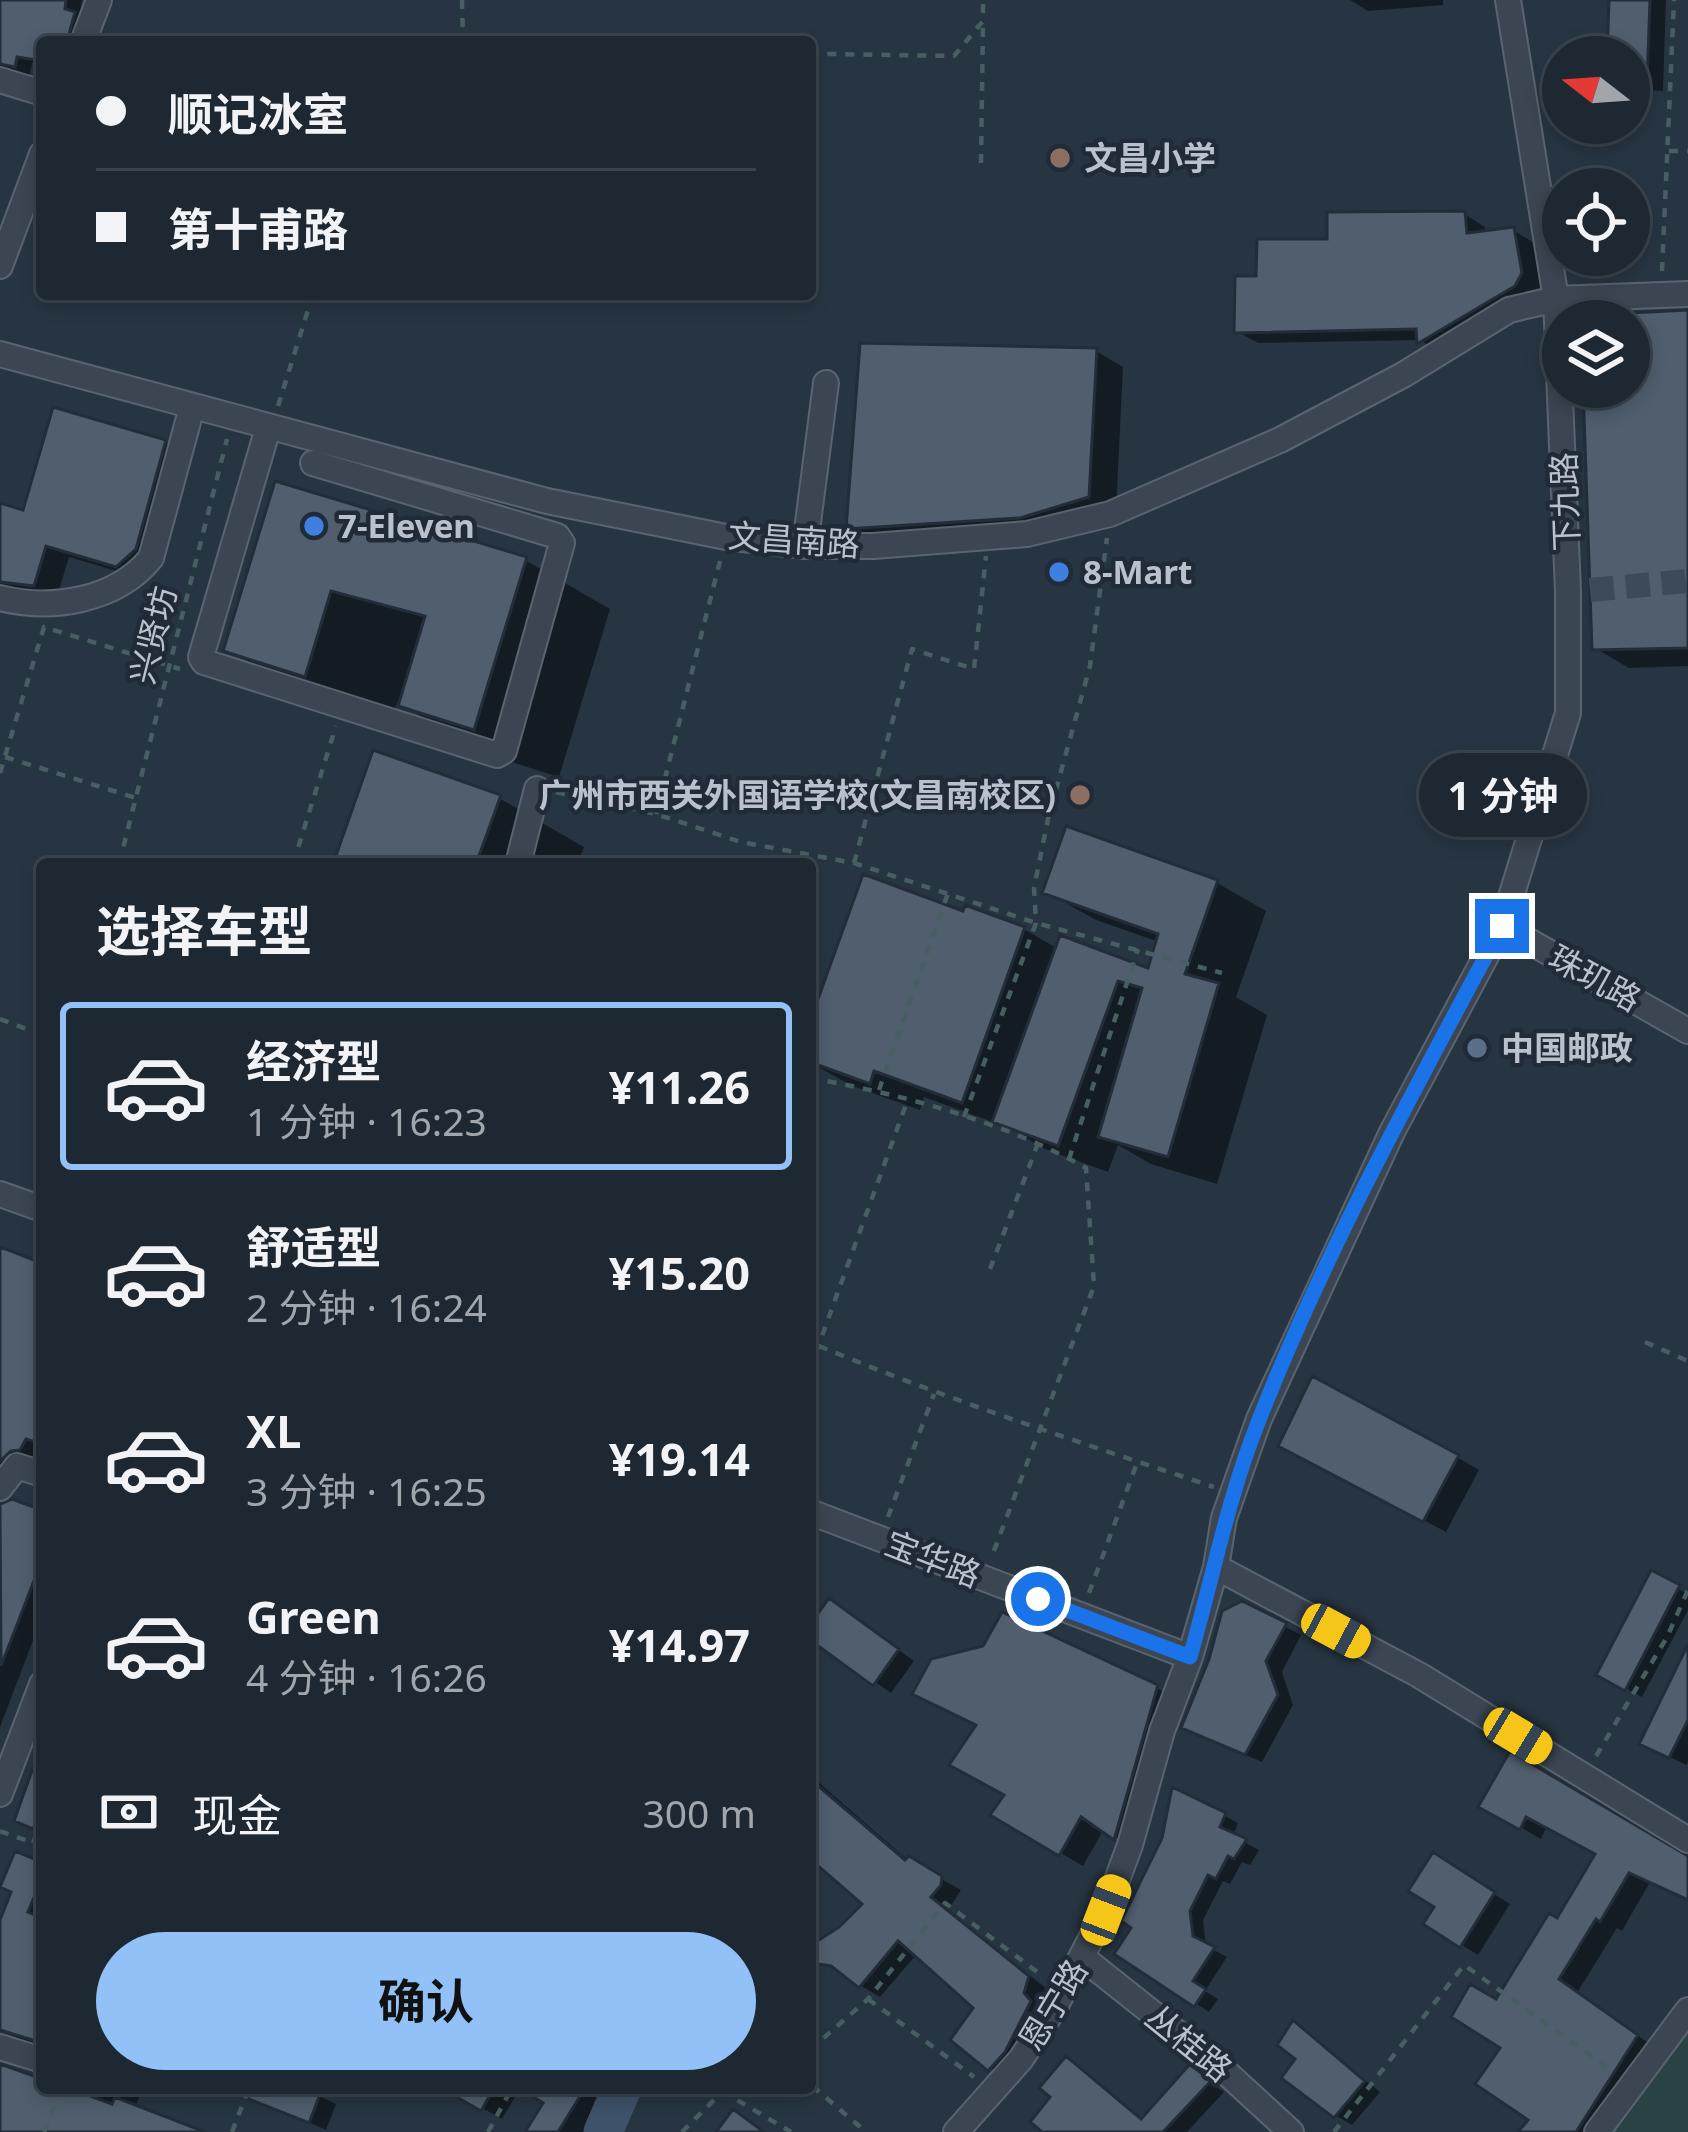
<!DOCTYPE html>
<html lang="zh">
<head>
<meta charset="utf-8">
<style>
  :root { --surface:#1d2832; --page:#25303a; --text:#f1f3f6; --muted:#a0a6ac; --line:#3b444d; --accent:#91c1f7 }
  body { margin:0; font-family:"Noto Sans","Noto Sans SC",sans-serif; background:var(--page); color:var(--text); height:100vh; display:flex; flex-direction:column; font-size:45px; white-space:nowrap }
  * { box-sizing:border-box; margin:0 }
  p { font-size:39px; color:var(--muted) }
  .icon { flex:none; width:66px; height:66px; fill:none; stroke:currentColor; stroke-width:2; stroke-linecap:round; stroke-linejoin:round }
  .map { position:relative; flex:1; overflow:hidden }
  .details { position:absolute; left:36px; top:858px; width:780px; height:1236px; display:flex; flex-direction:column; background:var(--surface); border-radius:12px; box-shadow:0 6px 18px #0003,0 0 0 3px var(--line) }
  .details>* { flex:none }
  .guide { position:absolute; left:36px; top:36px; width:780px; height:264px; border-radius:12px; box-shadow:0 6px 18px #0003,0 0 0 3px var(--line); display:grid; align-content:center; height:264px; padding:0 60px; background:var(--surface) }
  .needle { width:78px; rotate:287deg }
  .tools { position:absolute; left:1542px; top:36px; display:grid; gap:24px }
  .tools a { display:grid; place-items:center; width:108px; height:108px; border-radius:50%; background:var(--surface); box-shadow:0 6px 18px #0003,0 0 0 3px var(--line); font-size:60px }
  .end { position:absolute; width:54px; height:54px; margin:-27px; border:15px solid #1a73e8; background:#fff; box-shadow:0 0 0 6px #fff }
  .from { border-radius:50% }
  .bubble { position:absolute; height:84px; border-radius:42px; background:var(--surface); box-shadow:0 6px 18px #0003,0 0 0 3px var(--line); font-size:39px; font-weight:700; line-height:84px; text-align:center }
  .car { position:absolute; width:36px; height:72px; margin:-36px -18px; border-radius:15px; box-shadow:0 0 9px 3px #0007; background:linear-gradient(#f5c518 24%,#345 0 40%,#f5c518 0 76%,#345 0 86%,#f5c518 0) }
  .guide b { display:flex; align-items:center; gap:42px; height:114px; font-size:45px }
  .guide b+b { border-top:3px solid var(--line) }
  .guide i { width:30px; height:30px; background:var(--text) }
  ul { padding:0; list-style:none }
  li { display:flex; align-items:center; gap:36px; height:168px; margin:0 24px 18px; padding:0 36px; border:6px solid transparent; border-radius:12px }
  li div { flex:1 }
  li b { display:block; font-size:45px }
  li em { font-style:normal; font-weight:700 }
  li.selected { border-color:var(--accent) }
  li>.icon { width:108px; height:108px; stroke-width:1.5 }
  h2 { padding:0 60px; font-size:54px; line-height:144px }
  .pay { display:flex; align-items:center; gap:30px; height:132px; padding:0 60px; font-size:45px }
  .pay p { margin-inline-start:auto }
  .button { display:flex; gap:24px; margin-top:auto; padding:24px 60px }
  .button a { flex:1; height:138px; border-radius:72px; background:var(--accent); color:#111; font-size:48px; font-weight:700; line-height:138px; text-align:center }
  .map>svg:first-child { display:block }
  .green { fill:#294243 }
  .shadow { fill:#0007 }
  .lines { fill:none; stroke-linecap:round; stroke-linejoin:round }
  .river { stroke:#3d536a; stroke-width:39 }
  .building { fill:#505e6d; stroke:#222d39; stroke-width:3 }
  .minor-tunnel { stroke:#3d4a57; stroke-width:24; stroke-dasharray:24 12; stroke-linecap:butt }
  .minor-casing { stroke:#59646f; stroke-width:28 }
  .path { stroke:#475f60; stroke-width:4.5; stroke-dasharray:9 9; stroke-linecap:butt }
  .minor { stroke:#3b4652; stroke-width:24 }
  .route { stroke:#1a73e8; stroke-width:15 }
  .education-dot { fill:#8d6e63; stroke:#202b37; stroke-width:4.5 }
  .shop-dot { fill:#3f7fe0; stroke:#202b37; stroke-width:4.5 }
  .service-dot { fill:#5c6f8a; stroke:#202b37; stroke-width:4.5 }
  .labels { text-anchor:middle; stroke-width:9; stroke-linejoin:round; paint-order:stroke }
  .poi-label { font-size:33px; font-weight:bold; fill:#b8c1cc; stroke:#202b37; text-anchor:start }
  .street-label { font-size:33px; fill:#b8c1cc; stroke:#202b37 }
</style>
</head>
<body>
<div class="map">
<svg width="1688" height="2132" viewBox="0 0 1688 2132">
  <rect width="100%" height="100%" fill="#273542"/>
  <!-- green -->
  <path class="green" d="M1688,2028V2132H1610Z"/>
  <!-- shadow -->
  <path class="shadow" d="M0,0H82L79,18L88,23L85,42H42V65L32,63L30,74L0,73Z
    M1350,0H1443V5L1368,11Z
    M1612,0H1666L1663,91L1629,89V57H1610Z
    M1464,214L1485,227L1486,234L1513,230L1534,243L1542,285L1536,297L1440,353L1420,340L1258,343L1238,332L1259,279Z
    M1688,311V666L1629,668L1595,648L1586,387H1629V321L1584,320Z
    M1096,351L1123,367L1116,512L876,543L849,527Z
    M165,442L187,455L140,578L69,557L57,597L0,591V507L25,514Z
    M277,484L525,560L610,609L559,777L486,754L397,702L391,723L311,698L227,649Z
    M499,798L584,847L578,864H337Z
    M1217,883L1266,911L1236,997L1267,1015L1217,1184L1151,1164L1118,1145L1108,1172L1045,1149L1009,1128L924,1097L920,1110L850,1085L810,1062V1030L965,915L1024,929L1058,949L1150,972L1159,942L1096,920L1046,892Z
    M0,1250L42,1266V1453L39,1460L23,1465L1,1496L3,1505L42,1513V1617L0,1727Z
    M1305,1457H1457L1479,1470L1446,1532Z
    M1652,1574L1688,1594V1610L1642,1697L1600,1674Z
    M1242,1604L1301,1635L1282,1672L1293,1705L1262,1762L1201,1736Z
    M846,1612L914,1661L891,1693L810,1637V1630Z
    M1688,1650V1762L1686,1765L1660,1752Z
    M1157,1688L1180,1701L1137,1850L1104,1829L1083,1866L994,1814L1008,1795L979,1725Z
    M42,1757V1831L30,1827Z
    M810,1775L909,1861L961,1890L948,1910L1047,1989L1010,2080L990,2068L977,2008L917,1954L880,1997L821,1962L841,1929L866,1904L810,1855Z
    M1483,1806L1688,1859V1899L1650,1882L1622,1931L1617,1928L1577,1993L1657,2049L1605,2132H1522L1532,2119L1504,2047L1497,2003L1558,1921L1599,1854L1547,1826L1541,1839Z
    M1225,1816L1238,1823L1233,1836L1259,1850L1250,1865L1242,1862L1230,1884L1223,1881L1203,1920L1206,1946L1227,1957L1205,1991L1218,1999L1209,2012L1118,1953Z
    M1434,1856L1510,1904L1478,1955L1427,1923L1438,1906Z
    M42,1865V2050L0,2030V1928Z
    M1294,2024L1380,2092L1352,2125L1335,2115L1299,2058Z
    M1067,2059L1144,2120L1191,2068L1224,2092L1187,2132H1047Z
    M0,2066L42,2082V2088L71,2094L74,2088H143L135,2107L202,2132H0Z
    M256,2088H302L336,2104L326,2130L252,2097Z
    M446,2088H520L502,2119Z
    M524,2088H589L605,2098L585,2132H529L547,2102Z"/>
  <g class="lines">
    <!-- river -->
    <path class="river" d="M603,2132L622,2088"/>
  </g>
  <!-- building -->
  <path class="building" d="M0,0H66L65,9L75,12L67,42H42V61L17,57L15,67L0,64Z
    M1609,0H1650L1647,83L1629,82V57H1607Z
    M1465,211L1467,233L1514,227L1522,273L1515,286L1417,344L1416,329L1234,333L1235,276H1256L1257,239H1327V212Z
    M1688,310V648L1592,650L1583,387H1629V313Z
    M860,343L1097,348L1089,497L1020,518L846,529Z
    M53,407L166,440L136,549L116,567L46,546L34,586L0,582V503L23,510Z
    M275,481L527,557L474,730L398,706L425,616L331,591L305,677L223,651Z
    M373,750L501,795L476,864H333Z
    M1066,826L1218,880L1185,974L1219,983L1168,1157L1098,1137L1142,988L1118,981L1058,1146L992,1122L1060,935L1148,968L1158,934L1042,893Z
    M863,874L963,911L965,905L1025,927L962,1103L874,1071L870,1084L810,1062V1021Z
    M0,1247L42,1263V1444L26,1439L20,1450L11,1451L0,1461Z
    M1312,1376L1459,1455L1423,1522L1278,1446Z
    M12,1499L42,1510V1560L1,1666L0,1504Z
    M1651,1570L1680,1585L1625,1691L1596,1675Z
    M829,1598L899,1649L873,1686L810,1640V1625Z
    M1242,1601L1287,1623L1266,1661L1278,1695L1245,1755L1181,1728L1209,1659L1222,1611Z
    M1002,1612L1158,1685L1114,1840L1081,1817L1059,1856L990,1815L1004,1795L949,1765L976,1725L912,1694L931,1659L983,1646Z
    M1688,1644V1720L1669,1758L1639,1744Z
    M39,1751L42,1752V1807L33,1829L14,1821Z
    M1510,1751L1688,1856V1900L1629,1873L1600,1922L1596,1919L1559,1979L1638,2035L1576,2132H1518L1528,2120L1475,2084L1500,2048L1451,2017L1470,1984L1496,1999L1549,1913L1557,1918L1595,1854L1526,1817L1520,1830L1478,1807Z
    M810,1779L905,1860L909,1856L942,1876L941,1885L931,1897L1029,1976L1024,1993L1031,2001L1005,2052L988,2071L950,2040L973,2008L898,1941L859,1988L831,1966L818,1964L811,1945L839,1927L862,1904L810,1859Z
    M1172,1787L1226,1813L1220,1827L1247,1839L1234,1859L1228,1856L1216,1879L1208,1875L1190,1911L1193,1936L1215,1947L1193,1981L1206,1989L1194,2007L1114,1954L1131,1928L1121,1921L1162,1838Z
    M15,1851L42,1862V1878L28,1912L42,1918V2043L0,2030V1920L11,1892L0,1887Z
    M1433,1852L1495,1892L1460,1948L1423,1924L1434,1907L1408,1891Z
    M1293,2020L1365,2081L1334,2118L1281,2078L1295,2059L1277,2045Z
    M1066,2056L1141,2119L1190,2064L1211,2081L1163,2132H1042L1030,2122L1050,2097L1039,2088Z
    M0,2064L42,2079V2088H69L112,2104L115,2097L205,2132H0Z
    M310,2088L321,2092L309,2123L224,2089Z
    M441,2088H494L481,2111Z
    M519,2088H585L558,2132H525L543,2103Z
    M733,2109L764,2132H716Z"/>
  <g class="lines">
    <!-- minor-tunnel -->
    <path class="minor-tunnel" d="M1590,590L1688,581"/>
    <!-- minor casing -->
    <g class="minor-casing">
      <path id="minor" d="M83,42L99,0
        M0,80L42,93
        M0,266L42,154
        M0,354L547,501L726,537L805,546H873L1027,534L1110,514L1280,440L1403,375L1509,310L1556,299L1688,294
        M268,428L201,657L204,662L497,755L504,751L562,543L557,536L313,463
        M805,546L826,383
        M0,598C51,611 116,601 151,558L192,407
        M518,864L537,789
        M1502,926L1688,1031
        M0,1194L42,1209
        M0,1488L17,1466L42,1474
        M810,1512L1190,1657
        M1216,1567L1419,1675L1688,1840
        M0,1794L42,1684
        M1083,1958L1219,2066L1291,2132
        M0,2047L42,2060
        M956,2132L1021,2059L1055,2007L1106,1910L1130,1845L1162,1731L1190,1657L1216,1567L1224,1518L1259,1419L1392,1132L1502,926L1568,713V592L1556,299L1508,0
        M1597,2132L1688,2010"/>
    </g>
    <!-- path -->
    <path class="path" d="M462,0L463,42
      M810,59L829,54L954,56L983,21V0
      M1669,151H1688
      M981,163L983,25
      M1662,271L1674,0
      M278,406L313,294
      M5,757L136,798
      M0,773L44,627L180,669
      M556,792L656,814L741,842L854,863L1036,923L1222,973
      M656,814L721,557
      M854,863L912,649L974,669L986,556
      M119,864L227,439
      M293,864L336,726
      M0,1019L42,1035
      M810,1078C901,1094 1005,1122 1086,1168L1094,1286L992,1556
      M879,1090L948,893
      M964,1117L1036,923L1034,888L1048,819L1090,666L1107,538
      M1069,1159L1138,949
      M990,1269L1037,1146
      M1645,1342L1688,1361
      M819,1346C948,1400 1082,1443 1214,1487
      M810,1369L908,1099
      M888,1517L934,1394
      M1089,1593L1137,1463
      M1596,1756L1667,1637L1688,1590
      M0,1831L42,1846
      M33,1843L42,1820
      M868,1999L974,2077
      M810,2050L868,1999L945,1903L1044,1977
      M810,2067L817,2090L866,2132
      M722,2091L791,2132
      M44,2132L62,2088
      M232,2132L249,2088
      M488,2132L512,2088
      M682,2132L726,2088
      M1334,2132L1464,1965L1614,2072"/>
    <!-- minor -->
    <use href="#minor" class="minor"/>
  </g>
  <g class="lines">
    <!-- route -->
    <path class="route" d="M1038,1599L1190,1657C1213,1577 1228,1497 1259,1420C1326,1249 1416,1087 1502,926"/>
  </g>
  <!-- markers -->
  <g class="education-dot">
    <circle cx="1060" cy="158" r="12"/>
    <circle cx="1080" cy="795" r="12"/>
  </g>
  <g class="shop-dot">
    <circle cx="314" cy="526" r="12"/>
    <circle cx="1059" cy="572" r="12"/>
  </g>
  <circle class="service-dot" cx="1477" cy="1048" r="12"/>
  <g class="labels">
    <!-- poi labels -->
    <g class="poi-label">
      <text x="1084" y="170">文昌小学</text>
      <text x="338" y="538">7-Eleven</text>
      <text x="1083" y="584">8-Mart</text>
      <text x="1056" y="807" text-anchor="end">广州市西关外国语学校(文昌南校区)</text>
      <text x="1501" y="1060">中国邮政</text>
    </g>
    <!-- street labels -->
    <g class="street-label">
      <text transform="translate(1565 502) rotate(-92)" y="12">下九路</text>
      <text transform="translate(794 540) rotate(4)" y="12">文昌南路</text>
      <text transform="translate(153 635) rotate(-76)" y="12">兴贤坊</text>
      <text transform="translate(1595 978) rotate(29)" y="12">珠玑路</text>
      <text transform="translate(933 1559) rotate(21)" y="12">宝华路</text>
      <text transform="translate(1053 2005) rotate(-59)" y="12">恩宁路</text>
      <text transform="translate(1189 2043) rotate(39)" y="12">丛桂路</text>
    </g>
  </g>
</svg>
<div class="tools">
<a><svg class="needle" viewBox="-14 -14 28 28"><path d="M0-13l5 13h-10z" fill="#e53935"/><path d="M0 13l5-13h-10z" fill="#a0a6ac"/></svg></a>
<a><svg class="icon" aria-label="locate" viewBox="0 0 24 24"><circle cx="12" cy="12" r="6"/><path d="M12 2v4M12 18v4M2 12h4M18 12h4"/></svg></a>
<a><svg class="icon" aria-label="layers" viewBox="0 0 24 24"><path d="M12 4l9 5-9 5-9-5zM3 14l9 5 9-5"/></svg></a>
</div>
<i class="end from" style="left:1038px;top:1599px"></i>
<i class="end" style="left:1502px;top:926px"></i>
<div class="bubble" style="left:1419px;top:753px;width:168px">1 分钟</div>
<i class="car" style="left:1336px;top:1631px;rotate:118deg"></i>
<i class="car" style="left:1518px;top:1736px;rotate:121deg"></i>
<i class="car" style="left:1106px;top:1910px;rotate:21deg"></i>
<div class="guide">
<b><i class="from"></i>顺记冰室</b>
<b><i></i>第十甫路</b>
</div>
<section class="details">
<h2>选择车型</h2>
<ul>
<li class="selected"><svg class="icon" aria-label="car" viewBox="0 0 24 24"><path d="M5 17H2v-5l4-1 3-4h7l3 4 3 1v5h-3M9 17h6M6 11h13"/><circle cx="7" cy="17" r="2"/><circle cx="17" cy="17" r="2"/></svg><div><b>经济型</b><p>1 分钟 · 16:23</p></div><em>¥11.26</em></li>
<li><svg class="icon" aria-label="car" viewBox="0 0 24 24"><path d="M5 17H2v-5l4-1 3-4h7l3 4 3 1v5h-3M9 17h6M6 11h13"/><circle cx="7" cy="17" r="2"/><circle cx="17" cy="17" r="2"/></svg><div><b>舒适型</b><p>2 分钟 · 16:24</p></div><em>¥15.20</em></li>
<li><svg class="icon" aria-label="car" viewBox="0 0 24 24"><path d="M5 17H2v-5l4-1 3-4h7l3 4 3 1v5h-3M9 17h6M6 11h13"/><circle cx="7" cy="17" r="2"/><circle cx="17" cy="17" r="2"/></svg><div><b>XL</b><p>3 分钟 · 16:25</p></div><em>¥19.14</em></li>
<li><svg class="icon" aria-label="car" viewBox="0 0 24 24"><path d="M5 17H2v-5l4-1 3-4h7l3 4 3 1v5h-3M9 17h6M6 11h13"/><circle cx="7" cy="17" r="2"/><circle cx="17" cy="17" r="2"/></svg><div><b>Green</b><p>4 分钟 · 16:26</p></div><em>¥14.97</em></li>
</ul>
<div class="pay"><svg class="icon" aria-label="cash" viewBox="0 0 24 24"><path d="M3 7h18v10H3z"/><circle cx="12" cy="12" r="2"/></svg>现金<p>300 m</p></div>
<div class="button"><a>确认</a></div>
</section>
</div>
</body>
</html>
